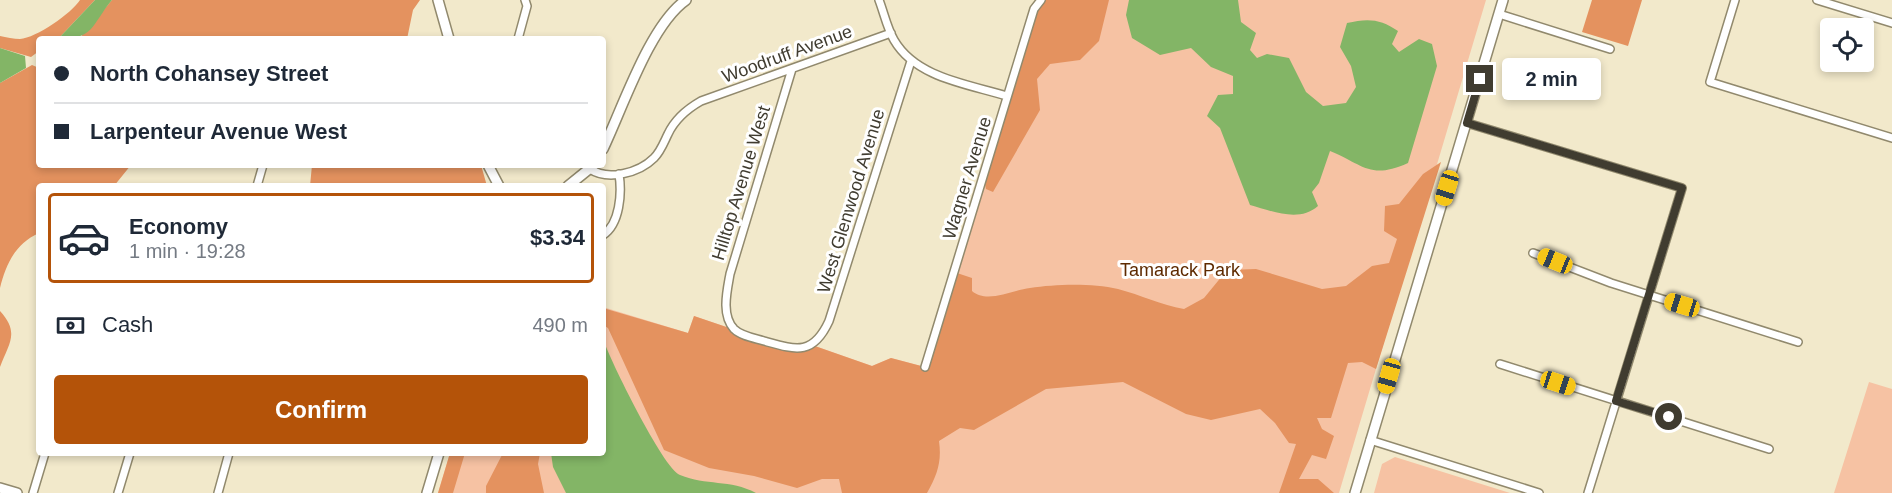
<!DOCTYPE html>
<html lang="en">
<head>
<meta charset="utf-8">
<style>
  :root { --surface:#fff; --page:#f6f6f7; --text:#1f2937; --muted:#747a83; --line:#e0e1e3; --accent:#b45309 }
  body { margin:0; font-family:Helvetica,sans-serif; background:var(--page); color:var(--text); height:100vh; display:flex; flex-direction:column; font-size:22px; white-space:nowrap }
  * { box-sizing:border-box; margin:0 }
  p { font-size:20px; color:var(--muted) }
  .icon { flex:none; width:33px; height:33px; fill:none; stroke:currentColor; stroke-width:2; stroke-linecap:round; stroke-linejoin:round }
  .map { position:relative; flex:1; overflow:hidden }
  .side { position:absolute; left:36px; top:183px; width:570px; height:273px; display:flex; flex-direction:column; background:var(--surface); border-radius:6px; box-shadow:0 3px 9px #0003 }
  .side>* { flex:none }
  .top-card { position:absolute; left:36px; top:36px; width:570px; height:132px; border-radius:6px; box-shadow:0 3px 9px #0003; display:grid; align-content:center; height:132px; padding:0 18px; background:var(--surface) }
  .controls { position:absolute; left:1820px; top:18px; display:grid; gap:12px }
  .controls a { display:grid; place-items:center; width:54px; height:54px; border-radius:6px; background:var(--surface); box-shadow:0 3px 9px #0003; font-size:30px }
  .end { position:absolute; width:27px; height:27px; margin:-14px; border:8px solid #403c30; background:#fff; box-shadow:0 0 0 3px #fff }
  .from { border-radius:50% }
  .bubble { position:absolute; height:42px; border-radius:6px; background:var(--surface); box-shadow:0 3px 9px #0003; font-size:20px; font-weight:700; line-height:42px; text-align:center }
  .car { position:absolute; width:18px; height:36px; margin:-18px -9px; border-radius:8px; box-shadow:0 0 4px 2px #0007; background:linear-gradient(#f5c518 24%,#345 0 40%,#f5c518 0 76%,#345 0 86%,#f5c518 0) }
  .top-card b { display:flex; align-items:center; gap:21px; height:57px; font-size:22px }
  .top-card b+b { border-top:2px solid var(--line) }
  .top-card i { width:15px; height:15px; background:var(--text) }
  ul { padding:10px 0 0; list-style:none }
  li { display:flex; align-items:center; gap:18px; height:90px; margin:0 12px 9px; padding:0 6px; border:3px solid transparent; border-radius:6px }
  li div { flex:1 }
  li b { display:block; font-size:22px }
  li em { font-style:normal; font-weight:700 }
  li.selected { border-color:var(--accent) }
  li>.icon { width:54px; height:54px; stroke-width:1.5 }
  .pay { display:flex; align-items:center; gap:15px; height:66px; padding:0 18px; font-size:22px }
  .pay p { margin-inline-start:auto }
  .button { display:flex; gap:12px; margin-top:auto; padding:12px 18px }
  .button a { flex:1; height:69px; border-radius:6px; background:var(--accent); color:#fff; font-size:24px; font-weight:700; line-height:69px; text-align:center }
  .map>svg:first-child { display:block }
  .green { fill:#f6c2a3 }
  .forest { fill:#e4925f }
  .water { fill:#83b566 }
  .lines { fill:none; stroke-linecap:round; stroke-linejoin:round }
  .street-casing { stroke:#91896d; stroke-width:10 }
  .secondary-casing { stroke:#91896d; stroke-width:12 }
  .street { stroke:#fff; stroke-width:7 }
  .secondary { stroke:#fff; stroke-width:9 }
  .route { stroke:#403c30; stroke-width:8 }
  .labels { text-anchor:middle; stroke-width:6; stroke-linejoin:round; paint-order:stroke }
  .street-label { font-size:18px; fill:#403c30; stroke:#fff }
  .park-label { font-size:18px; fill:#5e2a00; stroke:#fff }
</style>
</head>
<body>
<div class="map">
<svg width="1892" height="493" viewBox="0 0 1892 493">
  <rect width="100%" height="100%" fill="#f2e9cb"/>
  <!-- green -->
  <path class="green" d="M1041,0H1486L1339,493H438L450,453H603V307L688,333L694,316L791,349L812,345L872,366L891,358L925,367Z
    M1869,382L1892,389V493H1834Z
    M1395,457L1510,493H1374L1382,464Z"/>
  <!-- forest -->
  <path class="forest" d="M80,0H95L58,39H39V51L31,57L0,48V36C6,37 14,39 20,39C36,38 72,13 80,0Z
    M112,0H420L413,10L407,39H79Z
    M1041,0H1109L1099,41L1080,60L1050,64L1037,79L1040,110L993,192L986,189L983,175L1034,9Z
    M1592,0H1642L1628,46L1582,32Z
    M32,65L39,68V165H131L114,186H39V233C15,244 6,264 0,288V83Z
    M1441,162L1376,369L1362,362L1348,363L1331,418H1317L1322,429L1334,436L1326,459L1312,455L1299,479H1318L1334,493H1279L1296,444L1289,443L1275,423L1260,409L1211,420L1186,414L1123,382L1046,389L974,430L960,428L939,441C942,462 937,475 927,493H842L839,479H822L797,488L754,476L709,468L664,450L608,328L603,325V308L688,333L694,316L791,349L812,345L872,366L891,358L925,367L954,272L972,278V291C987,304 1012,290 1030,288C1056,284 1092,283 1118,289C1141,295 1161,305 1184,309L1204,298L1227,270L1256,269L1322,289L1346,286L1372,266L1389,263L1397,239L1384,231L1385,206L1399,204L1423,174Z
    M312,165H481L487,186H310Z
    M0,311C20,333 9,343 0,367Z
    M450,453H465L453,493H438Z
    M503,453H540L538,464L544,493H486V486Z"/>
  <!-- water -->
  <path class="water" d="M95,0H112C91,25 95,39 58,39Z
    M1129,0H1238L1241,22L1256,33L1250,50L1257,58L1267,54L1289,58L1306,92L1323,106L1346,103L1356,87L1351,66L1340,47L1347,23C1368,18 1381,19 1398,31L1392,44L1399,52L1419,39L1432,44L1437,66L1408,163C1370,180 1364,165 1330,151L1319,183L1312,192L1318,206C1299,223 1272,211 1250,205L1220,128L1207,116L1218,95L1233,94V76L1211,67L1191,48L1160,55L1132,38L1126,15Z
    M0,48L25,56L26,68L0,83Z
    M603,339C610,360 663,468 680,475C706,486 730,479 756,493H566L553,467L551,453H603Z"/>
  <g class="lines">
    <!-- street casing -->
    <g class="street-casing">
      <path id="street" d="M879,0C884,13 887,28 894,40C916,78 968,84 1007,96
        M1735,0L1710,82L1892,138
        M1817,0L1892,23
        M1499,14L1610,49
        M518,39L527,6L525,0
        M792,69L730,274C727,291 721,315 734,329C741,336 754,338 764,341C796,350 813,356 829,321L911,61
        M1467,123L1682,188L1588,493
        M590,169C608,181 639,173 654,158C661,151 664,142 668,134C675,119 687,109 701,101L891,33
        M257,186L263,165
        M603,235C620,224 622,193 619,174
        M1533,253L1611,283L1798,342
        M1500,364L1769,449
        M925,367L1034,9L1041,0
        M1370,440L1539,493
        M33,493L45,453
        M118,493L130,453
        M218,493L229,453"/>
    </g>
    <!-- secondary casing -->
    <g class="secondary-casing">
      <path id="secondary" d="M438,0L449,39
        M603,149C623,107 650,25 686,0
        M488,165L499,186
        M568,186L594,165
        M0,488L17,493
        M427,493L439,453
        M1355,493L1503,0"/>
    </g>
    <!-- street -->
    <use href="#street" class="street"/>
    <!-- secondary -->
    <use href="#secondary" class="secondary"/>
  </g>
  <g class="lines">
    <!-- route -->
    <path class="route" d="M1480,79L1467,123L1682,188L1616,401L1669,417"/>
  </g>
  <g class="labels">
    <!-- street labels -->
    <g class="street-label">
      <text transform="translate(787 54) rotate(-20)" y="6">Woodruff Avenue</text>
      <text transform="translate(967 178) rotate(-73)" y="6">Wagner Avenue</text>
      <text transform="translate(741 183) rotate(-73)" y="6">Hilltop Avenue West</text>
      <text transform="translate(851 201) rotate(-73)" y="6">West Glenwood Avenue</text>
    </g>
    <!-- park labels -->
    <g class="park-label">
      <text x="1180" y="276">Tamarack Park</text>
    </g>
  </g>
</svg>
<div class="controls">
<a><svg class="icon" aria-label="locate" viewBox="0 0 24 24"><circle cx="12" cy="12" r="6"/><path d="M12 2v4M12 18v4M2 12h4M18 12h4"/></svg></a>
</div>
<i class="end from" style="left:1669px;top:417px"></i>
<i class="end" style="left:1480px;top:79px"></i>
<div class="bubble" style="left:1502px;top:58px;width:99px">2 min</div>
<i class="car" style="left:1447px;top:188px;rotate:197deg"></i>
<i class="car" style="left:1555px;top:261px;rotate:292deg"></i>
<i class="car" style="left:1682px;top:305px;rotate:287deg"></i>
<i class="car" style="left:1389px;top:376px;rotate:196deg"></i>
<i class="car" style="left:1558px;top:383px;rotate:108deg"></i>
<div class="top-card">
<b><i class="from"></i>North Cohansey Street</b>
<b><i></i>Larpenteur Avenue West</b>
</div>
<section class="side">
<ul>
<li class="selected"><svg class="icon" aria-label="car" viewBox="0 0 24 24"><path d="M5 17H2v-5l4-1 3-4h7l3 4 3 1v5h-3M9 17h6M6 11h13"/><circle cx="7" cy="17" r="2"/><circle cx="17" cy="17" r="2"/></svg><div><b>Economy</b><p>1 min · 19:28</p></div><em>$3.34</em></li>
</ul>
<div class="pay"><svg class="icon" aria-label="cash" viewBox="0 0 24 24"><path d="M3 7h18v10H3z"/><circle cx="12" cy="12" r="2"/></svg>Cash<p>490 m</p></div>
<div class="button"><a>Confirm</a></div>
</section>
</div>
</body>
</html>
